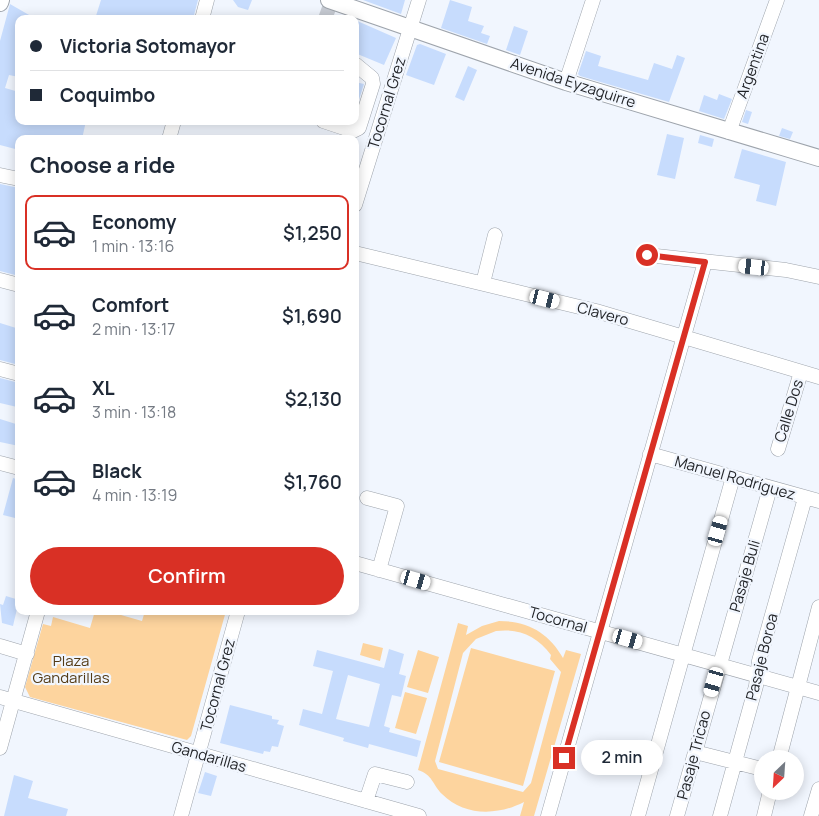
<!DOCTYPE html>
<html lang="en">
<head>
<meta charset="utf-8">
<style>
  :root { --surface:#fff; --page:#f2f2f3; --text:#1f2937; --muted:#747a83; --line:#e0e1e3; --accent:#d93025 }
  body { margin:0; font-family:Manrope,sans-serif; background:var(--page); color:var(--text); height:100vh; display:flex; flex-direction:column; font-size:19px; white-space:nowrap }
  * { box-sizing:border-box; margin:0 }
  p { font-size:16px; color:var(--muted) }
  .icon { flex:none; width:28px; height:28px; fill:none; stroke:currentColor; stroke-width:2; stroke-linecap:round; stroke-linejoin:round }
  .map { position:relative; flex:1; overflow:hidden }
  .panel { position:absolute; left:15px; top:135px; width:344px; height:480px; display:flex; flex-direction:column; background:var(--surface); border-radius:10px; box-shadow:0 2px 12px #0003 }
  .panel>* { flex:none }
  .top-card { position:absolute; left:15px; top:15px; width:344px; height:110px; border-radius:10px; box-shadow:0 2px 12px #0003; display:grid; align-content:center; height:110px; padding:0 15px; background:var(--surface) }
  .needle { width:32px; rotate:205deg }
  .controls { position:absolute; left:754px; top:750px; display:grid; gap:10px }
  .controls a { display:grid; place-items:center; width:50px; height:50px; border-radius:50%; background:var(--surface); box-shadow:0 2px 12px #0003; font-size:25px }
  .end { position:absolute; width:22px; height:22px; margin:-11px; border:6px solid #d93025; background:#fff; box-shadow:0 0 0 2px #fff }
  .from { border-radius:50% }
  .bubble { position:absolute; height:35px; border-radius:18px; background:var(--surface); box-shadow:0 2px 12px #0003; font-size:16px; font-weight:600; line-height:35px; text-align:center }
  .car { position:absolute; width:15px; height:30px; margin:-15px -8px; border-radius:6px; box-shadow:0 0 4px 1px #0007; background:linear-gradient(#fff 24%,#345 0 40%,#fff 0 76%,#345 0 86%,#fff 0) }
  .top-card b { display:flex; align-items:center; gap:18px; height:48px; font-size:19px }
  .top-card b+b { border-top:1px solid var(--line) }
  .top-card i { width:12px; height:12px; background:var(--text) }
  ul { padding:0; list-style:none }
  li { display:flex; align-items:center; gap:15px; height:75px; margin:0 10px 8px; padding:0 5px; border:2px solid transparent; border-radius:10px }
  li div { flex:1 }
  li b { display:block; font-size:19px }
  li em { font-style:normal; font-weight:600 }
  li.active { border-color:var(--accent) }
  li>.icon { width:45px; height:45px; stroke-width:1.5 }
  h2 { padding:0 15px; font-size:22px; line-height:60px }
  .cta { display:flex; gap:10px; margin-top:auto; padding:10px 15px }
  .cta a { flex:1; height:58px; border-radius:30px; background:var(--accent); color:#fff; font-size:20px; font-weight:600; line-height:58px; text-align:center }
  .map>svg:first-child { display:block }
  .green { fill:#fdd49e; fill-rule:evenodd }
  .building { fill:#c7dcfd; fill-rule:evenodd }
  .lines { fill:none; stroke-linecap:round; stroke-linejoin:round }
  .minor-tunnel { stroke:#c7cbd3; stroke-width:14; stroke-dasharray:14 7; stroke-linecap:butt }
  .minor-casing { stroke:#9ea4ac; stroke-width:15 }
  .major-casing { stroke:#9ea4ac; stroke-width:18 }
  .minor { stroke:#fff; stroke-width:14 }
  .major { stroke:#fff; stroke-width:16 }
  .route { stroke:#d93025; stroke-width:6 }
  .labels { text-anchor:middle; stroke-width:4.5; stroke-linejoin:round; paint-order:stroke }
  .street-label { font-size:15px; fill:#1f2125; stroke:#f1f6fe }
  .park-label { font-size:15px; fill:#543b15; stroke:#f1f6fe }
</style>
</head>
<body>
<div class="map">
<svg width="819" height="816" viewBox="0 0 819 816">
  <rect width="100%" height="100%" fill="#f1f6fe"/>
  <!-- green -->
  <path class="green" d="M95,611H107L142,621L145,611H226L191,736L187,740L30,697L25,687L43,624L51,626L53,617L90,628Z
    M499,621C528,621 549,633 563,658L566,650L581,654L534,816H520L524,802C497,816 464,816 442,794C432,784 433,775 418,770L458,623L468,626L466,635L482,626ZM496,631C519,628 537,636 551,655L550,659L561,672L531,783L523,792L438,769L435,761L463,653L476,639Z
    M363,643L383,648L380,661L360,655Z
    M471,648L555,671L523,786L439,762Z
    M418,650L439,657L428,693L407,687Z
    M405,692L427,698L416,734L395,728Z"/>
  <!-- building -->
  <path class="building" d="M101,0H198L193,19H95Z
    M233,0H252L248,10L238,7Z
    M363,0H405L401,14Z
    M450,0L472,7L468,21L484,26L481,33L490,36L487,44L441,28Z
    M10,4L36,19H19V77L9,75L5,88L19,92V121H86L82,139H19V150L0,145V41Z
    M323,8L333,12L330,19H319Z
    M355,20L396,38L384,65L355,53Z
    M514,26L528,31L520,55L506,50Z
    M420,44L446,54L434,85L406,75L417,45Z
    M586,51L601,56L598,66L648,80L654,63L672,69L677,55L685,58L669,102L580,76L578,74Z
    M468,66L477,70L464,101L455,97Z
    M355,82L364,84L355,112Z
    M719,94L732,99L724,119L699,111L704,95L717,100Z
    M746,110L752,112L748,124L742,122Z
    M782,128L793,132L790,139L779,136Z
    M667,134L684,138L675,179L657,175Z
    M700,135L714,139L712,147L698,143Z
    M742,149L786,162L776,206L756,201L760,185L734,178Z
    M0,184L19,188V276L0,271Z
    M0,323L16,328L15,331L19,332V365L0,360Z
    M0,378L19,383L17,407L0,403Z
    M0,419L19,425V446L0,442Z
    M13,478L19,480V519L3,515Z
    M6,596L19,600L13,626L2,623L0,604L3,605Z
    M389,649L404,654L399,674L406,676L401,697L392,695L384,726L390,728L389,732L421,741L417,757L369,744L368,748L343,741L344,738L299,725L303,709L322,714L333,671L313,666L317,650L384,668ZM348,675L380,684L369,727L336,719Z
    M230,705L272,716V719L279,720L277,724L284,726L278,747L272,746L270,752L264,751L263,754L220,743Z
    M205,772L217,776L211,796L198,793Z
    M14,775L33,781L28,798L68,809L66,816H4Z"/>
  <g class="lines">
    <!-- minor-tunnel -->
    <path class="minor-tunnel" d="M325,19L329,8"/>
    <!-- minor casing -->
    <g class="minor-casing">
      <path id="minor" d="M202,19L207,0
        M566,82L593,0
        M323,121L353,131L359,128L373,84L372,78L355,64
        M729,132L777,0
        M169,139L174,121
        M0,175L19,179
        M355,205L419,0
        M355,253L596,311L819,377
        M647,255L786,270L819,277
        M0,280L19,285
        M483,283L495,235
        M0,369L19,374
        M778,449L801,372
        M650,454L819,501
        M0,463L19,468
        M367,498L397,506L379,570
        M355,563L819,693
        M0,646L27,654
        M0,697L419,816
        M0,748L38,611
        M695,752L762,769
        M779,759L819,607
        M366,801L375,774L407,782
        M181,816L238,611
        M548,816L705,262
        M638,816L733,477
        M677,816L770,488
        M720,816L756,686L759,661L805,498
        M764,816L770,791
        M811,816L819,789"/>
    </g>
    <!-- major casing -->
    <g class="major-casing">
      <path id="major" d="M329,0L566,82L819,158
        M0,3L1,0"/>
    </g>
    <!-- minor -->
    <use href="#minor" class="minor"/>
    <!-- major -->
    <use href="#major" class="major"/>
  </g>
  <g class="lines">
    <!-- route -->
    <path class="route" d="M564,758L705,262L647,255"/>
  </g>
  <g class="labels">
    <!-- street labels -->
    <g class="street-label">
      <text transform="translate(753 66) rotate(-70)" y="5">Argentina</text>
      <text transform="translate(573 83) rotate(18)" y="5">Avenida Eyzaguirre</text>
      <text transform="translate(387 103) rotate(-73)" y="5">Tocornal Grez</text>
      <text transform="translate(603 314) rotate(15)" y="5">Clavero</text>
      <text transform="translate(789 411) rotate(-73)" y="5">Calle Dos</text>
      <text transform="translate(735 478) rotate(16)" y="5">Manuel Rodríguez</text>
      <text transform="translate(745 576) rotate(-74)" y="5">Pasaje Buli</text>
      <text transform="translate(558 620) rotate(16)" y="5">Tocornal</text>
      <text transform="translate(762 657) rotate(-76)" y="5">Pasaje Boroa</text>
      <text transform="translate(218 685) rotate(-75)" y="5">Tocornal Grez</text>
      <text transform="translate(694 755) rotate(-75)" y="5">Pasaje Tricao</text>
      <text transform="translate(209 757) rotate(16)" y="5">Gandarillas</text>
    </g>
    <!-- park labels -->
    <g class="park-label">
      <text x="71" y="666">Plaza<tspan x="71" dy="17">Gandarillas</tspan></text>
    </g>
  </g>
</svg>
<div class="controls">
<a><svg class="needle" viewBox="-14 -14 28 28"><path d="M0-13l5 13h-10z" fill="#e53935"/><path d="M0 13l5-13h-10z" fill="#747a83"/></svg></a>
</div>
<i class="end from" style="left:647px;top:255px"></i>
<i class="end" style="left:564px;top:758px"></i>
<div class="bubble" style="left:581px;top:740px;width:82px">2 min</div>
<i class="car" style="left:754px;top:267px;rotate:276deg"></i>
<i class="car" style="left:545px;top:299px;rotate:104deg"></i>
<i class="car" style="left:718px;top:531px;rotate:16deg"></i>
<i class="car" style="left:416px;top:580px;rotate:106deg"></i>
<i class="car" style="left:628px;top:639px;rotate:106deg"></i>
<i class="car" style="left:714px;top:682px;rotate:196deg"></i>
<div class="top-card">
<b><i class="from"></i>Victoria Sotomayor</b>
<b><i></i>Coquimbo</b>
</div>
<section class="panel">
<h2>Choose a ride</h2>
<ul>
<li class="active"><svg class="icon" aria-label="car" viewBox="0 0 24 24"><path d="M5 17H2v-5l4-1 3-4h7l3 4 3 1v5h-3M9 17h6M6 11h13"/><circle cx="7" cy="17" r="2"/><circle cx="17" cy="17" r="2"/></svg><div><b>Economy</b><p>1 min · 13:16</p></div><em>$1,250</em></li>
<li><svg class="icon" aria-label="car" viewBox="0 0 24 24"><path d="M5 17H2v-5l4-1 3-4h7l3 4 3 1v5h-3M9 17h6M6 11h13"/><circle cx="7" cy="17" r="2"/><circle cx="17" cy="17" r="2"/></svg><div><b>Comfort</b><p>2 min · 13:17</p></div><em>$1,690</em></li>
<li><svg class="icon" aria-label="car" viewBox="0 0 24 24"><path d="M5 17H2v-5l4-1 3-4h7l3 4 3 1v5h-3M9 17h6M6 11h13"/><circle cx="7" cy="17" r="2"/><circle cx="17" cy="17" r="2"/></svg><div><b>XL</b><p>3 min · 13:18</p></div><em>$2,130</em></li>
<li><svg class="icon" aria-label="car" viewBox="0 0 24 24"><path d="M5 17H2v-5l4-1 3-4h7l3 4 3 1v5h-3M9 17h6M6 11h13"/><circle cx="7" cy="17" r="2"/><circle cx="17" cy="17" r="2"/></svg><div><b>Black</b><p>4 min · 13:19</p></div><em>$1,760</em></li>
</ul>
<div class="cta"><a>Confirm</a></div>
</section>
</div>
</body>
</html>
